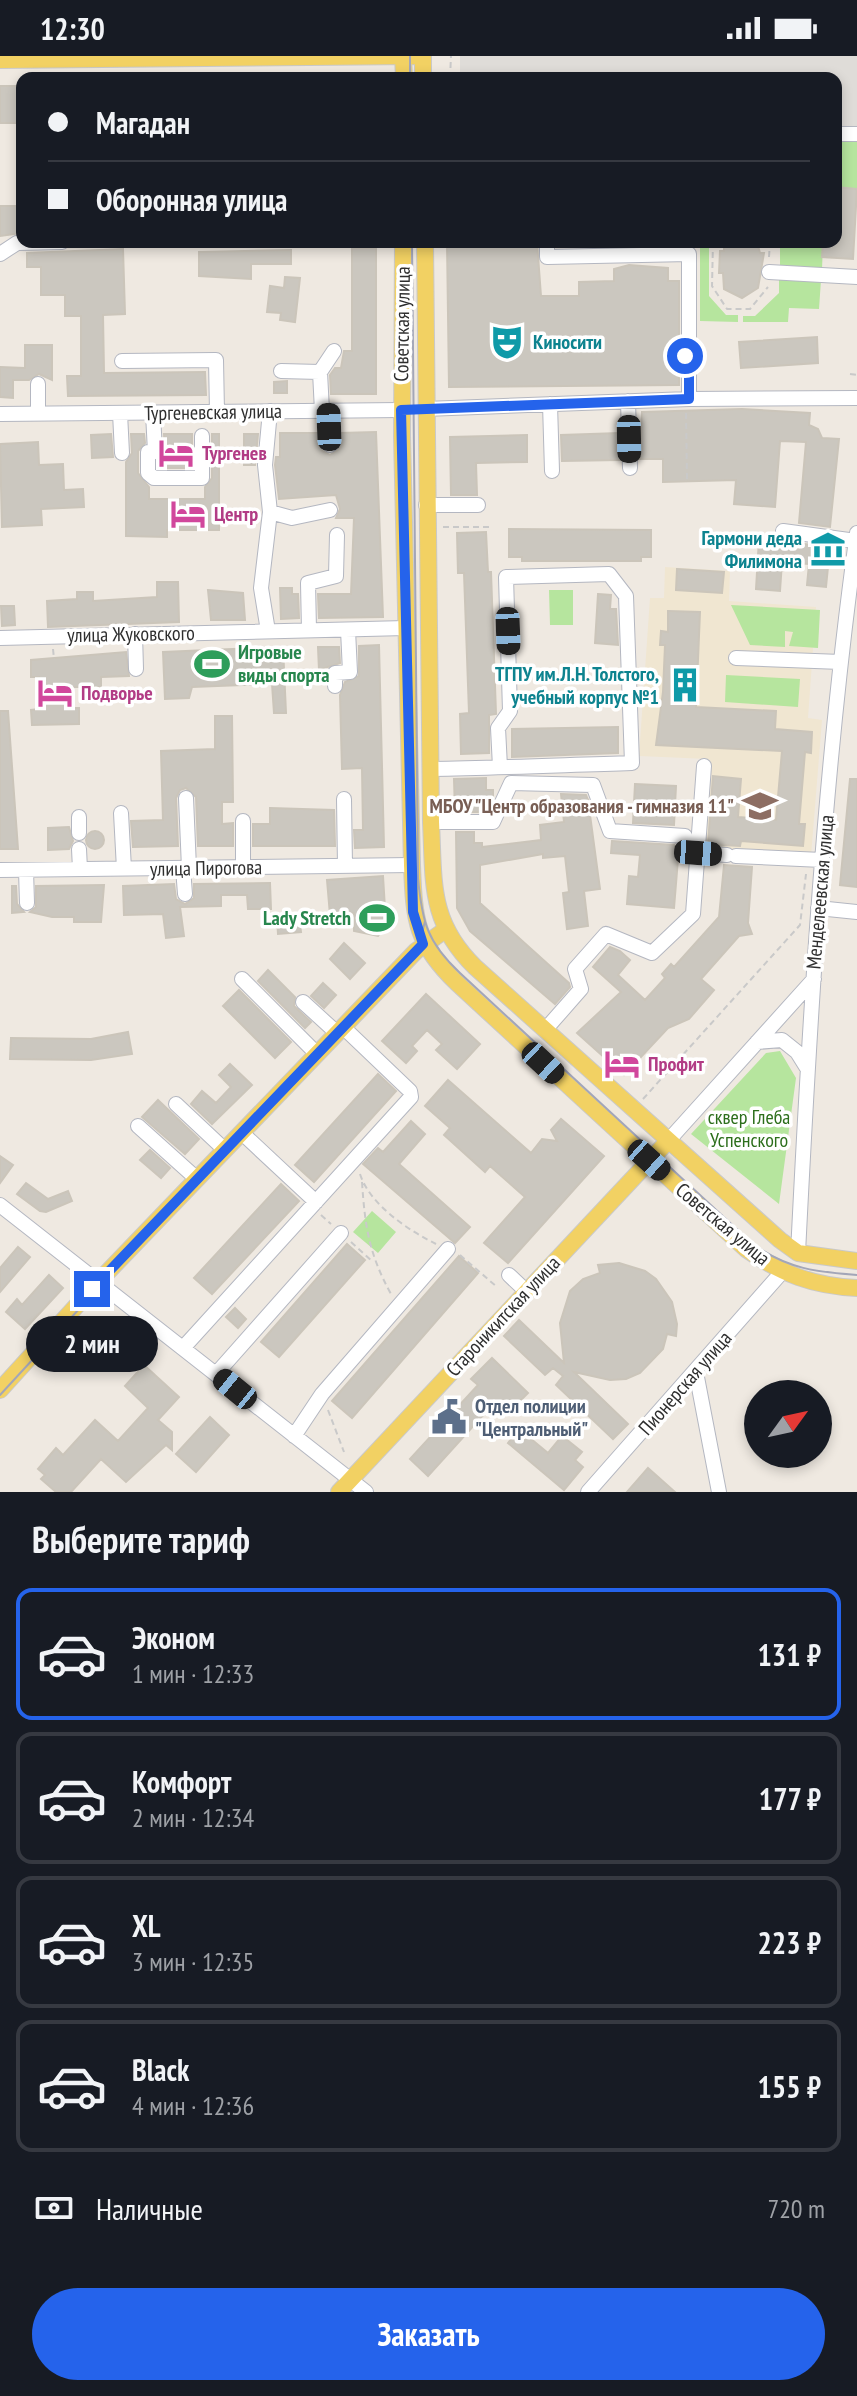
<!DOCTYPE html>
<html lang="ru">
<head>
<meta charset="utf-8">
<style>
  :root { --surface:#171b24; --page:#20242c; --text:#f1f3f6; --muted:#9ea1a6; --line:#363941; --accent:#2563eb }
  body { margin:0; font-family:"PT Sans Narrow",sans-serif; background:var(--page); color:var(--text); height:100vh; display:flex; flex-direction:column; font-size:30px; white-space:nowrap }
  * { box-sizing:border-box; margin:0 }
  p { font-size:26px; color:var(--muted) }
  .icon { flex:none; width:44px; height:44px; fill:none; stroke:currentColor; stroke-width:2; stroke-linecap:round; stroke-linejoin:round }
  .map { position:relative; height:1436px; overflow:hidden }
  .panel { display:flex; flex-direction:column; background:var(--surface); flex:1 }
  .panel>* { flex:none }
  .top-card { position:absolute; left:16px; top:16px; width:826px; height:176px; border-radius:16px; box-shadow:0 4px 12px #0003; display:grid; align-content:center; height:176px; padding:0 32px; background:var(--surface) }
  .needle { width:52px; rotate:57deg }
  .fabs { position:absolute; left:744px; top:1324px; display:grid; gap:16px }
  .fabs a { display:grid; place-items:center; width:88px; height:88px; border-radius:50%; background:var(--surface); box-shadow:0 4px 12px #0003; font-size:40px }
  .end { position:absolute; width:36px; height:36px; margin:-18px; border:10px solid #2563eb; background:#fff; box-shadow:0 0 0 4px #fff }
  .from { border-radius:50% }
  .bubble { position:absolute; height:56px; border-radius:28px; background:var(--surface); box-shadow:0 4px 12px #0003; font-size:26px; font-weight:800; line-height:56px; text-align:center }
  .car { position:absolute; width:24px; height:48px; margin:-24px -12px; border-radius:10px; box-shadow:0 0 6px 2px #0007; background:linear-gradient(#222 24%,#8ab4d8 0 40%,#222 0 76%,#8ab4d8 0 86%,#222 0) }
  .top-card b { display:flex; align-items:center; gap:28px; height:76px; font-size:30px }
  .top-card b+b { border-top:2px solid var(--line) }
  .top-card i { width:20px; height:20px; background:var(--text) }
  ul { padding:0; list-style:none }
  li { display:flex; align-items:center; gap:24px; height:132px; margin:0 16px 12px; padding:0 16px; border:4px solid var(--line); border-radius:16px }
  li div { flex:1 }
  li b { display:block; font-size:30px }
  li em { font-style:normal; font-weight:800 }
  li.selected { border-color:var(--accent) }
  li>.icon { width:72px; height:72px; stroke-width:1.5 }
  h2 { padding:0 32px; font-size:36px; line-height:96px }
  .pay { display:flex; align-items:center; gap:20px; height:88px; padding:0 32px; font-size:30px }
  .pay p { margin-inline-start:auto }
  .action { display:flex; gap:16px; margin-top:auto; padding:16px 32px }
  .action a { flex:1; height:92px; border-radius:48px; background:var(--accent); color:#fff; font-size:32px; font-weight:800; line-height:92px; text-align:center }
  .status { display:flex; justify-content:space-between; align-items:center; height:56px; padding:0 40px; background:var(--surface); direction:ltr }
  .status svg { height:22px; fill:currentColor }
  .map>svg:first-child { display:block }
  .education { fill:#f0e6d1 }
  .green { fill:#b6e59e }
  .plaza { fill:#dfdcd8 }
  .building { fill:#cbc7bf; stroke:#cbc5ba; stroke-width:2 }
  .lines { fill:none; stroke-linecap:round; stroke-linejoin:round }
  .minor-casing { stroke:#b4b7c1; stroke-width:16 }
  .major-casing { stroke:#c9c9c9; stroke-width:18 }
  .path { stroke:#c9c9c9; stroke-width:2; stroke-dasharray:6 4; stroke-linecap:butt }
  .minor { stroke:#fff; stroke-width:14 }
  .major { stroke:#f2d163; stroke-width:16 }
  .tram { stroke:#a3a6b8; stroke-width:2 }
  .route { stroke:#2563eb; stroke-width:10 }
  .labels { text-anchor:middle; stroke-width:7; stroke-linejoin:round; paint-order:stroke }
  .street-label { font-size:20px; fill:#2e2e2e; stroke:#fff }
  .culture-label { font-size:20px; font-weight:bold; fill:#0d838f; stroke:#fff; text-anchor:end }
  .hotel-label { font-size:20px; font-weight:bold; fill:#b23c85; stroke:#fff; text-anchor:start }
  .leisure-label { font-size:20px; font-weight:bold; fill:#27864d; stroke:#fff; text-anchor:start }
  .education-label { font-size:20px; font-weight:bold; fill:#785e54; stroke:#fff; text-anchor:end }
  .park-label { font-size:20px; fill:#2c6e1b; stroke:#fff }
  .service-label { font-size:20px; font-weight:bold; fill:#4e5e75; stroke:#fff; text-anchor:start }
</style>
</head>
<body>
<div class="status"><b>12:30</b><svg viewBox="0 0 49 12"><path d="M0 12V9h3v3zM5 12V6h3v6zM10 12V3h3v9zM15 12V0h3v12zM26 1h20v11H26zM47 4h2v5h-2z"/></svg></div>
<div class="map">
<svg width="857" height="1436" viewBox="0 0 857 1436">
  <rect width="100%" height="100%" fill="#efe9e1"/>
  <!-- education -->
  <path class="education" d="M665,511L730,515L729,545L816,551L808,662L822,664L811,800L702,794L708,703L639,700L650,542H664Z"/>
  <!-- green -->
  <path class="green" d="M836,86H857V133L836,131Z
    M700,186H709V240L726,259H738V266L700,265Z
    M780,186H823L822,214L780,212Z
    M779,223L821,224L819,253L789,252L788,266H743V260H755L779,237Z
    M549,534H573V569H550Z
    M731,549L820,554L818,592L789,590L793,576L785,575V591L750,589Z
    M726,619L800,623L798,651L725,646Z
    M780,995L796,1022L779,1148L691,1078L766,997Z
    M372,1155L396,1176L378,1197L353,1176Z"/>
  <!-- plaza -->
  <path class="plaza" d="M460,0H857V81L836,80V22H460Z"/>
  <!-- building -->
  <path class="building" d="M0,30H22V67H0Z
    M836,131L857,133L853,203L822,201L823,186H836Z
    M0,150H22V177L0,180Z
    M447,186H537L541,240H579V226L614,225V213L629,209L668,212V225H679V329L449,331Z
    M724,186H757L760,197H764L758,232L742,242L724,233L723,217H719L720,195H724Z
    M352,192H376V338H331L330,319L335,312H341L344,295H352Z
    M123,193L125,258L103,259L104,317L205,316L206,339L68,340L67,320H81V260H65V239H41V211H27V197Z
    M291,194V208H251V223L199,220V196Z
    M285,221L300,222L295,266L280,264L281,257L267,256L270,230L284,232Z
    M817,281L818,307L741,312L739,286Z
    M25,289H52V324L39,318L29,324H13V342L0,341V311L25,312Z
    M287,325V337H274V326Z
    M742,353L810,357L809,369L818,373L822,382L839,383L830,471L799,467L806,386L780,385L775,451L734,448L736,424L663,426V403H640L642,356Z
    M376,376L383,561L319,562L318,538H351L354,462H336L340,453L336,439L279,443L275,409L276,401H280V377H320L321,394L330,399L339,393L340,377Z
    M619,377L620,404L562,405L561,379Z
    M111,378L113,401L92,402L91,379Z
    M131,378H144L145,387L138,395V417L149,431V443H205V431L212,422V378H219V474H167V481L126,480V406L132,397Z
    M164,378H192V412H158L165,396Z
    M244,378H258L255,409H244Z
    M527,379V406L476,407L477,439H451L450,381Z
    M38,386L39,409L63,408L64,434L83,433L84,451L41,453L42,469L2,471L0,388Z
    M509,473L651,474V501H641V505H522V501H509Z
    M486,476L488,516H491L496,658L489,659V697L461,698L460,658L469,657L464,517H458L457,477Z
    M759,483L830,491L826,531L807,529L809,508L782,506L780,535L756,533Z
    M677,513L724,516L722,537L676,534Z
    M157,526H178L179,566L48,571L47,545L77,543V536H93V545L157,541Z
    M280,532H292V538H298L299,562L281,563Z
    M208,534L243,537L245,564H211Z
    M598,538L611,539L610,553H616L618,589L595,587Z
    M1,550H14L15,569L2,570Z
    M668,555L700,556L696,651L776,655L775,673L812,676L811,697L805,696L799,768H805L803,790L741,785L740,790L708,788L713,720L741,723L738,761L776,764L782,695L656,689L663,636L665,589H660L661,575L668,576Z
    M379,589L384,791L355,792L354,774H363L362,712L342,713L340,639L345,626L359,620V590Z
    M283,591L286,657H274L272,628L192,631L189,642L165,643L163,596Z
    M318,591H339L340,607L319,614Z
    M126,596L129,620L101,621V631H70L71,652H79V668L32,669L31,654L40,653L39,621H31V604Z
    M0,655H8L18,793H0Z
    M215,660H232L233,746H222V768L233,767V790H198L196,741L186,732L180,734L176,742L178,790L133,791L131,765L163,764L161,695L215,693Z
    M618,671V697L512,701V673Z
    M486,722V734H493V742L487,756H455L454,723Z
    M850,723H857V831L840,829Z
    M635,728L676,730L674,769L633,767Z
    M561,738L586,739L588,744L600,833L584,835L588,870L567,873L563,837L569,836L565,800L543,802V798L480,809V847L569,927L570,931L555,948L470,875L457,852L456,776H474V787H482V791L541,784L540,769L564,766Z
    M270,752L334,754L335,790H253V768H270Z
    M69,771L73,785L69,793L48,794V772Z
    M86 784a9 9 0 1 1 18 0a9 9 0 1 1-18 0Z
    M612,785L674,789L678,803L674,852L627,848L629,820L638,821L640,799L611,797Z
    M724,809L752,811L748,867L752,878L739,880L701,923L714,934L689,963L668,972L624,1019L577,977L621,936L593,911L610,891L620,895L630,904L618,919L645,944L665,922L662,918L671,908L674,911L719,861Z
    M383,820L386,869L378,880L354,875V857L330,859L327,824Z
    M270,827L271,853H248L247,839H221V850L180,851L184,880L166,882L163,858L124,859L123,830L174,828L176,843L185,848L194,842V828Z
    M104,829L101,866H74V861H52L30,856L36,851V830Z
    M12,830H16L17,848L24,856L12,857Z
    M299,860L301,876L278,878L277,862Z
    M344,887L365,907L350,923L330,903Z
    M268,914L295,941L294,950L311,966L305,972L258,925Z
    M323,927L336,939L324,952L311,940Z
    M239,934L291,986L275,1002L223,950Z
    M426,938L480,988L457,1013L436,994L442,988L427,974L412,990L417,995L406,1007L382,985Z
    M128,976L132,998L91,1004L10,1003L11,982L91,983Z
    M230,1008L252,1029L212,1068L191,1048L202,1035L216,1047L231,1031L219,1019Z
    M378,1018L396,1035L314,1126L295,1109Z
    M448,1024L531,1097L542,1083L557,1085L551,1074L561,1063L604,1100L508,1207L484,1187L525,1141L490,1110L485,1116L444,1079L450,1072L425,1050Z
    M158,1044L199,1083L185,1098L142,1061Z
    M411,1065L425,1078L399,1108L470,1171L455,1187L363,1108L378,1092L383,1096Z
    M150,1094L170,1112L161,1122L140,1104Z
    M0,1100L13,1109L0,1127Z
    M26,1127L48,1143L68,1135L72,1145L46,1156L40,1155L17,1138Z
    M281,1128L299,1145L212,1238L194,1222Z
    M347,1188L365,1204L279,1301L261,1286Z
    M18,1191L30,1201L0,1236V1212Z
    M459,1200L478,1217L352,1362L332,1345Z
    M619,1207L645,1215L656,1223L672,1246L677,1268L676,1280L667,1278L663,1293L640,1317L626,1323L610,1324L574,1316L628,1368L613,1383L556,1329L563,1320L553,1312L545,1319L504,1280L519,1264L564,1307L560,1267L570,1235L583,1223L600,1217L598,1209Z
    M49,1219L63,1232L25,1273L6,1256L17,1243L22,1249Z
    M235,1252L246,1263L238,1272L226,1261Z
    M492,1302L528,1337L507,1358L495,1346L428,1420L410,1403L478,1329L471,1323Z
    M144,1309L179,1341L158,1364L172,1376V1394L166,1389L126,1426L101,1403L71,1436H56L41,1423L45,1419L38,1413L56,1392L63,1399L95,1364L118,1385L148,1352L125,1330Z
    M210,1361L229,1379L196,1416L176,1398Z
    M519,1373L548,1397L562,1380L582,1396L575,1404L583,1411L564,1434L508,1387Z
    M648,1412L675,1436H627Z"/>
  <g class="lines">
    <!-- minor casing -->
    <g class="minor-casing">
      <path id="minor" d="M836,78H857
        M547,186V201L689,198V343
        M0,198L17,187L62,186
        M769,216L857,221
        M122,305L216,304L217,356
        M281,315L320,316L322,355
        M320,316L334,295
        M628,345L630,412
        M550,348L552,415
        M425,353L689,343L857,342
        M329,355L330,389
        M120,357L122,397
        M153,357L155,396H148V417L154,422H202V380
        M0,358L401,354
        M38,358V328
        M426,449H478
        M270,456L292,462L330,454
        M783,475L857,485
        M309,574L308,527L336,520L337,479
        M268,575L261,532L270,456L265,409L270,355
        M135,578L136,613
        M0,582L406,572
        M736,602L841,606
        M335,630V617L350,616L348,574
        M431,713C498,712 565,709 632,707L626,540L609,518L506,521L510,655L498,672L500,711
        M186,742L189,812
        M344,743L345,810
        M121,757L124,813
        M79,761V777
        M243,765V811
        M431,766H493L511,727L593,729L610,775L685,780L684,796L727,799
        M79,793L80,813
        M736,800L822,804
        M183,812L185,838
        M0,814L412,809
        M26,814L27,847
        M818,852L857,856
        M242,923L317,998
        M303,946L337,977
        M545,974L581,933L575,913L606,878L652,897L693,858L704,710
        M757,986L782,984L797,996L807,1012
        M176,1048L225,1094
        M138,1070L197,1123
        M242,1077L316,1146
        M668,1085L814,923
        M0,1149L366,1436
        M798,1197C810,956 824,715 857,477
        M509,1219L526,1235
        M183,1292L411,1041L410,1035L343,971
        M696,1316L719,1436
        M216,1318L341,1177
        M294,1380L322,1338L448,1193
        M588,1436L782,1216"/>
    </g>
    <!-- major casing -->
    <g class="major-casing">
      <path id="major" d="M403,0L404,22
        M423,0V22
        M0,4L416,0
        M403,186L402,380L412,809C414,865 416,888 458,928L746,1193C782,1218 813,1230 857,1232
        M425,186L431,766C434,827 429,866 475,911L780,1184L798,1197L857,1205
        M0,1334L99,1225L416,895L445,874
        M339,1436L668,1085"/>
    </g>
    <!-- path -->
    <path class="path" d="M450,22L451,0
      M713,186L712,230L727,253H750L768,231
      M769,201L770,186
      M850,318L857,319
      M686,357L687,423
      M443,471H489
      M53,593L54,603
      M643,1043L800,869L806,818
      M360,1118C370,1149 408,1174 436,1188
      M362,1126C365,1171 369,1198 391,1238
      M321,1159L331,1168
      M351,1186L373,1206
      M460,1199L497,1231
      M328,1354L344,1396"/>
    <!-- minor -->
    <use href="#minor" class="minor"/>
    <!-- major -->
    <use href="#major" class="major"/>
    <!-- tram -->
    <path class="tram" d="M410,0V22
      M412,186L418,822C422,866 427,886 460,917L754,1189C788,1213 817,1216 857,1219
      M0,1339L114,1215L407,910L419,890L425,865"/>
  </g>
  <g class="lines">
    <!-- route -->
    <path class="route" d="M92,1233L423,888L413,856L401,354L689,343V300H685"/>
  </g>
  <!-- icons -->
  <defs>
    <g id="theatre-bare" transform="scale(2.76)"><path d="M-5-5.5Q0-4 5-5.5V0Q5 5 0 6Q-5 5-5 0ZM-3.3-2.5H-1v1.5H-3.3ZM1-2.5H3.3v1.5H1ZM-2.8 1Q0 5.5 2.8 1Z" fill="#0f9aa8" stroke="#fff" stroke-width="2.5" paint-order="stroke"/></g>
    <g id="hotel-bare" transform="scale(2.76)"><path d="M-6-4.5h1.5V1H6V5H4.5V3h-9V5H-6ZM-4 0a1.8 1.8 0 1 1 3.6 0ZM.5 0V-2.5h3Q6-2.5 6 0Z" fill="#d1479c" stroke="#fff" stroke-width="2.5" paint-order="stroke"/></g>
    <g id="museum-bare" transform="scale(2.76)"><path d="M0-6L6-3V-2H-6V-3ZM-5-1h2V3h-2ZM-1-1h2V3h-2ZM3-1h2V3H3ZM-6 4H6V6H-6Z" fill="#0f9aa8" stroke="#fff" stroke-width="2.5" paint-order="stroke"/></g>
    <g id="stadium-bare" transform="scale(2.76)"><path d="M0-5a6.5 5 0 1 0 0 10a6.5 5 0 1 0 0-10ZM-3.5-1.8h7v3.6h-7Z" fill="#2e9e5b" stroke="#fff" stroke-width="2.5" paint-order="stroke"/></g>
    <g id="building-bare" transform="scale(2.76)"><path d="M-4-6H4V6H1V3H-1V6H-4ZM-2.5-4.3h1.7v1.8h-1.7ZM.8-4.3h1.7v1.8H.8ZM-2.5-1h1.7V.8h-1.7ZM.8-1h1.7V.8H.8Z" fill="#0f9aa8" stroke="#fff" stroke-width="2.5" paint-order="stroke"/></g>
    <g id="school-bare" transform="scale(2.76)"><path d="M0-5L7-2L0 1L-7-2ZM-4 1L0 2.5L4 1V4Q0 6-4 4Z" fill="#8d6e63" stroke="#fff" stroke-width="2.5" paint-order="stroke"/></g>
    <g id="civic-bare" transform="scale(2.76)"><path d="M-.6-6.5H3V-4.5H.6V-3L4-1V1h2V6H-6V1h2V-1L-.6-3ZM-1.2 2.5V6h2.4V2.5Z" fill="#5c6f8a" stroke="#fff" stroke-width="2.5" paint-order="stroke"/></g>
  </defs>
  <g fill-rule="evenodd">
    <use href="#theatre-bare" x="507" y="286"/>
    <use href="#hotel-bare" x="176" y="397"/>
    <use href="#hotel-bare" x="188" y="458"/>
    <use href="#museum-bare" x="828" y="493"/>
    <use href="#stadium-bare" x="212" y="608"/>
    <use href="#building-bare" x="685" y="629"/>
    <use href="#hotel-bare" x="55" y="637"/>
    <use href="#school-bare" x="760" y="750"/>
    <use href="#stadium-bare" x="377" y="862"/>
    <use href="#hotel-bare" x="622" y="1008"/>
    <use href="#civic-bare" x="449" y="1361"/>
  </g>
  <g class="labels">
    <!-- street labels -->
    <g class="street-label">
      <text transform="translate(402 268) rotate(-89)" y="7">Советская улица</text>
      <text transform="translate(213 356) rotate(-1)" y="7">Тургеневская улица</text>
      <text transform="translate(131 578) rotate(-1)" y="7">улица Жуковского</text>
      <text transform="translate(206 812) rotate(-1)" y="7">улица Пирогова</text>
      <text transform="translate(820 836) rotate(-85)" y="7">Менделеевская улица</text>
      <text transform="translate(723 1168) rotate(40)" y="7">Советская улица</text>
      <text transform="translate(503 1260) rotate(-47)" y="7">Староникитская улица</text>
      <text transform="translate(685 1327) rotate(-49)" y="7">Пионерская улица</text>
    </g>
    <!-- culture labels -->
    <g class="culture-label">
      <text x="533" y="293" text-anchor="start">Киносити</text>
      <text x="802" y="489">Гармони деда<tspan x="802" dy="23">Филимона</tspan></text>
      <text x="659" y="625">ТГПУ им.Л.Н. Толстого,<tspan x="659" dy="23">учебный корпус №1</tspan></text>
    </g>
    <!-- hotel labels -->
    <g class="hotel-label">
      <text x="202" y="404">Тургенев</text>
      <text x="214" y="465">Центр</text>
      <text x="81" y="644">Подворье</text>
      <text x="648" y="1015">Профит</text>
    </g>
    <!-- leisure labels -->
    <g class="leisure-label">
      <text x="238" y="603">Игровые<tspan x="238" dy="23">виды спорта</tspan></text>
      <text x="351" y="869" text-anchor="end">Lady Stretch</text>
    </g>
    <!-- education labels -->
    <g class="education-label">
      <text x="734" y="757">МБОУ "Центр образования - гимназия 11"</text>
    </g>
    <!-- park labels -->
    <g class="park-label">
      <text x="749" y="1068">сквер Глеба<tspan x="749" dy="23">Успенского</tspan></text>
    </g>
    <!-- service labels -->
    <g class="service-label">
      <text x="475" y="1357">Отдел полиции<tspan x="475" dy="23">"Центральный"</tspan></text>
    </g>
  </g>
</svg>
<div class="fabs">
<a><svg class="needle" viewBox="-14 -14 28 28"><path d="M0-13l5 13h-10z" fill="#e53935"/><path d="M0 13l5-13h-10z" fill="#9ea1a6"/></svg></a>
</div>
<i class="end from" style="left:685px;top:300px"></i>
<i class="end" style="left:92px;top:1233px"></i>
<div class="bubble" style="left:26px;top:1260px;width:132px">2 мин</div>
<i class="car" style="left:329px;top:371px;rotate:358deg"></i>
<i class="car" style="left:629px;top:383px;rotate:179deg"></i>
<i class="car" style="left:508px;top:575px;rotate:178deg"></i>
<i class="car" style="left:698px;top:797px;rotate:94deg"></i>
<i class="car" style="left:543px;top:1007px;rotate:133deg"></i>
<i class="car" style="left:649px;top:1104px;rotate:132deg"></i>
<i class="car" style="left:235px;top:1333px;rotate:309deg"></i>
<div class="top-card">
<b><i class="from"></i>Магадан</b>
<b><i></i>Оборонная улица</b>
</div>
</div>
<section class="panel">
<h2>Выберите тариф</h2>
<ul>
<li class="selected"><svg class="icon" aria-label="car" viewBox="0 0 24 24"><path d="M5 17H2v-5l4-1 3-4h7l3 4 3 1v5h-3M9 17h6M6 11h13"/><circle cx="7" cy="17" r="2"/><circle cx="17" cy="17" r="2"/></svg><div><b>Эконом</b><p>1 мин · 12:33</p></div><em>131 ₽</em></li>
<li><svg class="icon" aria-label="car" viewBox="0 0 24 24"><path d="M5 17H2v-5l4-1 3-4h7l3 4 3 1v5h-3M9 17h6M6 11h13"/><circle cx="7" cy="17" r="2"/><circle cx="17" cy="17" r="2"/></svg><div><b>Комфорт</b><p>2 мин · 12:34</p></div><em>177 ₽</em></li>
<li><svg class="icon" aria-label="car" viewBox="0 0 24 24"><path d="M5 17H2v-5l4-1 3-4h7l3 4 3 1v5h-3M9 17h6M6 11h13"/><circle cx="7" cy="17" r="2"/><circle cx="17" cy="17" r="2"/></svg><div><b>XL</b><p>3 мин · 12:35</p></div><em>223 ₽</em></li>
<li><svg class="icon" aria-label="car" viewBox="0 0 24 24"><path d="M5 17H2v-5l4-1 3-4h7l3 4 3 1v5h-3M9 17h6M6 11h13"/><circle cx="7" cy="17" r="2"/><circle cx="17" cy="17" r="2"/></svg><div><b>Black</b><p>4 мин · 12:36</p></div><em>155 ₽</em></li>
</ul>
<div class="pay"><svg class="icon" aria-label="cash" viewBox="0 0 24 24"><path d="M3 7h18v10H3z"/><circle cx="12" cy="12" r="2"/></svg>Наличные<p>720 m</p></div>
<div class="action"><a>Заказать</a></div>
</section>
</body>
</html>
